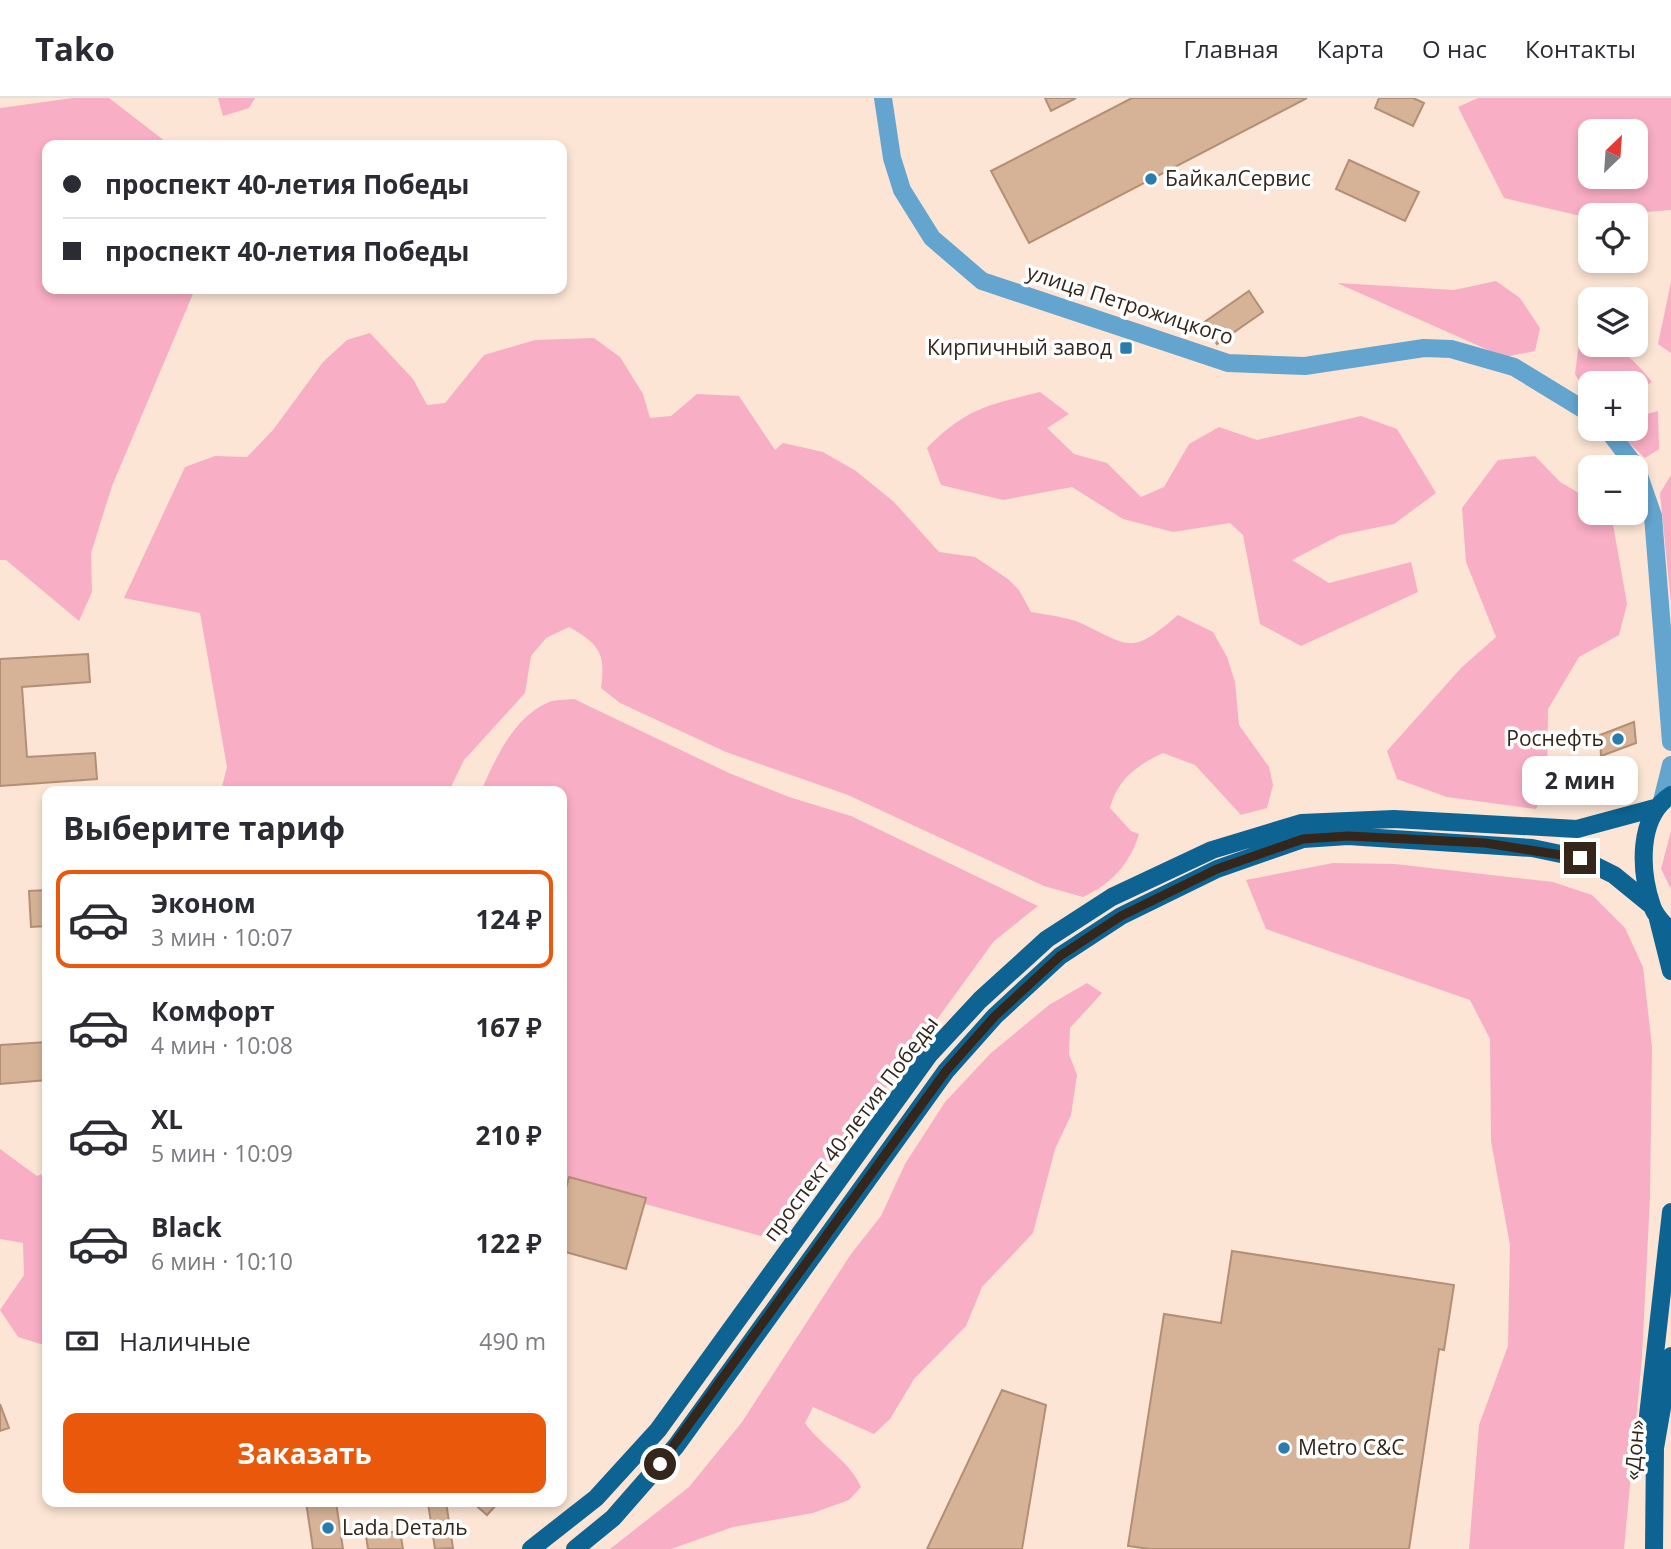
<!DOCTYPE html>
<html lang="ru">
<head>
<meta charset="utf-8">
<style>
  :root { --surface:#fff; --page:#f2f2f3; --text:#2b2b33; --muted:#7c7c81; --line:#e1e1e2; --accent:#ea580c }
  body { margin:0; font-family:"Open Sans",sans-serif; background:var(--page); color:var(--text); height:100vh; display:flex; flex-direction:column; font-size:26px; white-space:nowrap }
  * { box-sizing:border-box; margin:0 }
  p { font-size:23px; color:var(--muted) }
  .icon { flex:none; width:38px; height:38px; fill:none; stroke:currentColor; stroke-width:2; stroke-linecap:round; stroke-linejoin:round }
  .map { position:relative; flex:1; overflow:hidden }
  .side { position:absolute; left:42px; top:688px; width:525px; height:721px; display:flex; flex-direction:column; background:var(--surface); border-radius:14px; box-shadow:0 4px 10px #0003 }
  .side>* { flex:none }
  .top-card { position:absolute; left:42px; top:42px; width:525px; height:154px; border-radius:14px; box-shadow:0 4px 10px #0003; display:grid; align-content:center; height:154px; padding:0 21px; background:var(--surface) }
  .needle { width:46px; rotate:25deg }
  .buttons { position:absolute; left:1578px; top:21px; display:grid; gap:14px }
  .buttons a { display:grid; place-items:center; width:70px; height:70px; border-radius:14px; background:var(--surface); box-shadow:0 4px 10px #0003; font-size:35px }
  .end { position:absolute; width:32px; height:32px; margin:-16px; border:9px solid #34261b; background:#fff; box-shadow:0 0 0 4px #fff }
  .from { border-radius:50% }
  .bubble { position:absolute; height:49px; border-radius:14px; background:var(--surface); box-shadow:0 4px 10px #0003; font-size:23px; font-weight:700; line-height:49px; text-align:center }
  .top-card b { display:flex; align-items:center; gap:24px; height:66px; font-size:26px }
  .top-card b+b { border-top:2px solid var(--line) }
  .top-card i { width:18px; height:18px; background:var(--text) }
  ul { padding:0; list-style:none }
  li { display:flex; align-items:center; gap:21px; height:98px; margin:0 14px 10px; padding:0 7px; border:4px solid transparent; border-radius:14px }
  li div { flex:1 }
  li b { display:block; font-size:26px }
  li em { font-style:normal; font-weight:700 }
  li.on { border-color:var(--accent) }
  li>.icon { width:63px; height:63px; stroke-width:1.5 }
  h2 { padding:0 21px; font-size:32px; line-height:84px }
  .pay { display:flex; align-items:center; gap:18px; height:77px; padding:0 21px; font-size:26px }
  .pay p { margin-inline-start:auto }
  .primary-button { display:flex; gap:14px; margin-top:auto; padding:14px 21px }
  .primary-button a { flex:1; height:80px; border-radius:14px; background:var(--accent); color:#fff; font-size:28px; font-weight:700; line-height:80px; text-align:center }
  header { display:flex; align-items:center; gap:42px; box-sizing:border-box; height:98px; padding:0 35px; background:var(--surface); border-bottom:2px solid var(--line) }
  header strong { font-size:33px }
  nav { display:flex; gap:38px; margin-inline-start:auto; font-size:24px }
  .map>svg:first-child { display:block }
  .green { fill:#f8aec5; fill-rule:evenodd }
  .building { fill:#d6b297; stroke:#b28f75; stroke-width:2 }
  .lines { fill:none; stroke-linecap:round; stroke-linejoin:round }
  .minor { stroke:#64a5d0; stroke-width:18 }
  .major { stroke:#0d6492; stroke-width:18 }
  .route { stroke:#34261b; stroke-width:9 }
  .poi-dot { fill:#297cac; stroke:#fff; stroke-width:2.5 }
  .labels { text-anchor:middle; stroke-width:7; stroke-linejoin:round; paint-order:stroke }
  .poi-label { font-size:21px; fill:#34261b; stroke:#fff; text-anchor:start }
  .street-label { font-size:21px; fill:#34261b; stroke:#fff }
</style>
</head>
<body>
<header>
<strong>Tako</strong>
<nav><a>Главная</a><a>Карта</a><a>О нас</a><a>Контакты</a></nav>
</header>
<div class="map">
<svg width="1671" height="1451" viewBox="0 0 1671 1451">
  <rect width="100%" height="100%" fill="#fce5d4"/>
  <!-- green -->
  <path class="green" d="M73,0H109L170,47H47V191H195L112,388L91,455L92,494L79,523L6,462H0V10Z
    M218,0H255L249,10L223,18Z
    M1478,0H1671V112L1585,119L1504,100L1458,9ZM1591,33H1636V79H1591Z
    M1496,183L1520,200L1540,230L1535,253L1504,259L1337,185L1454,192Z
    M1671,184V255L1658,246Z
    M370,235L413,281L427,307L445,305L484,257L535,242L594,240L620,259L643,296L650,320L671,318L697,296L739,298L775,352L783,345L823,354L856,373L894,404L939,454L975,459L1008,481L1019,492L1031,514C1047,517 1068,519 1083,526C1133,551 1133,555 1178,517L1213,534L1227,559L1235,584L1239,627L1269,669L1273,687L1267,710L1241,717L1195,667L1163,655C1137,667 1117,682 1110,710L1131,733L1139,736C1130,766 1111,786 1083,799L1044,788L848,697L726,654L620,605L601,590C606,555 599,546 569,529L546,540L531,558L525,595L464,662L449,693H221L227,669L200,515L124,500L185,369L215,358L247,359L273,332L323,264L347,242Z
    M1580,237L1591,241V247C1622,247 1633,261 1652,284L1636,294V285H1591L1589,301L1575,276Z
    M1040,294L1069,316L1047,330L1074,356L1107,365L1141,399L1164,389L1189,346L1219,329L1257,342L1361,318L1397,331L1436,395L1394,426L1340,437L1292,462L1329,485L1411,464L1418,494L1301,548L1260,526L1243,437L1230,425L1173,434L1123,421L1072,389L1003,402L941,387L927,350C966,310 988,307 1040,294Z
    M1658,313L1659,351L1645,360L1627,343L1630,331H1636V319Z
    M1535,358L1560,384L1591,402V415H1611L1627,506L1619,537L1579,559L1548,611L1547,687L1536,711L1447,699L1397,681L1387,653L1461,570L1496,539L1466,464L1462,410L1498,362Z
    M1671,377V505L1660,395Z
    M574,601L729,675L789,699L851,718L1038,808L994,843L895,979L818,1074L761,1138L562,1083V693H481C495,662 513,620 547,605C554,601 566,602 574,601Z
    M1671,733V791L1661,771Z
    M1333,765L1395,766L1553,784L1592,797L1625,830L1643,869L1652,949L1650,1099L1642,1259L1624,1451H1469L1479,1327L1508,1248L1510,1147L1491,1043L1490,941L1470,902L1266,831L1246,782Z
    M1087,885L1102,895L1070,930L1069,956L1077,977L1071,1017L1055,1051L1033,1135L982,1189L966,1228L914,1281L890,1321L874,1336L813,1309L805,1325C822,1349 849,1362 861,1389L849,1402L813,1415L733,1429L671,1451H610L689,1389L742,1324L851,1156L881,1118L905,1066L945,1004L991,955L1049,907Z
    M0,1051L37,1078L47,1074V1248L18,1239L0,1212L24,1177L23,1145L0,1141Z"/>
  <!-- building -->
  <path class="building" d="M1045,0H1076L1051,13Z
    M1132,0H1307L1029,145L991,73Z
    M1379,0H1413L1424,5L1413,28L1375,10Z
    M1349,62L1419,94L1405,123L1336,91Z
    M1249,193L1263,214L1217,246L1203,225Z
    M88,556L90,584L22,589L27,659L95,655L97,681L0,688V561Z
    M1634,624L1636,645L1601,658L1600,637Z
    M47,792V828L31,829L29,793Z
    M47,944V982L0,986V947Z
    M569,1079L646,1100L626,1171L562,1153V1105Z
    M1232,1153L1454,1187L1444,1252L1439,1251L1409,1451H1150L1128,1448L1164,1216L1221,1225Z
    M1002,1292L1046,1307L1022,1451H927Z
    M0,1306L9,1330L0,1333Z
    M306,1404H336L343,1451H313Z
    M446,1404L453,1450L435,1451L428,1405Z
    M472,1404H499L487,1417Z
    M400,1433L403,1451H368L366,1438Z"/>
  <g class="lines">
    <!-- minor -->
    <path class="minor" d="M883,0L892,60L902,92L932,140L982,183L1228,265L1305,268L1424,250L1451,251L1514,269L1591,316
      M1607,331L1636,369
      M1636,369L1653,418L1671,644
      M1662,703L1671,667"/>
    <!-- major -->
    <path class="major" d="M1671,697C1637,719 1640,773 1652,808C1655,818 1664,826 1671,834
      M1658,821L1671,873
      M1655,1350L1648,1318L1671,1114
      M531,1451L596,1400L658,1332L929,957L980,902L1047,841L1112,799L1212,752L1301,725L1394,721L1577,731L1655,710
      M575,1451L613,1420L676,1348L946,973L995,918L1060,858L1121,818L1217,771L1303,741L1348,738L1532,750L1580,760L1614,777L1652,808
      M1654,1451L1655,1350L1671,1258"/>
  </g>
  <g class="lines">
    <!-- route -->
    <path class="route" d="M660,1366L946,973L995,918L1060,858L1121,818L1217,771L1303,741L1348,738L1485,745L1580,760"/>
  </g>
  <!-- markers -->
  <g class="poi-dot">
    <circle cx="1151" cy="81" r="7"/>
    <rect x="1119" y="243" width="14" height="14" rx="3.5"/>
    <circle cx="1618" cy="641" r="7"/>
    <circle cx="1284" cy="1350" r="7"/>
    <circle cx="328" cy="1430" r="7"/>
  </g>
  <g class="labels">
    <!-- poi labels -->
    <g class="poi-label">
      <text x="1165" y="88">БайкалСервис</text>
      <text x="1112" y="257" text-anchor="end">Кирпичный завод</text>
      <text x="1604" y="648" text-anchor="end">Роснефть</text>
      <text x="1298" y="1357">Metro C&amp;C</text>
      <text x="342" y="1437">Lada Dеталь</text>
    </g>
    <!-- street labels -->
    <g class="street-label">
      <text transform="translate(1130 207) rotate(18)" y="7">улица Петрожицкого</text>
      <text transform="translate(851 1031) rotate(-53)" y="7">проспект 40-летия Победы</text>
      <text transform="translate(1635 1352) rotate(-85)" y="7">«Дон»</text>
    </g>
  </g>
</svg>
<div class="buttons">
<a><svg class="needle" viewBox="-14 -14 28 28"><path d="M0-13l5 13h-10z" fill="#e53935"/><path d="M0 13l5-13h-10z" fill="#7c7c81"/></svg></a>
<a><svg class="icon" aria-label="locate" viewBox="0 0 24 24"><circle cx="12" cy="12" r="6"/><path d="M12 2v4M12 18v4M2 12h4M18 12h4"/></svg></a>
<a><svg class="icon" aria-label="layers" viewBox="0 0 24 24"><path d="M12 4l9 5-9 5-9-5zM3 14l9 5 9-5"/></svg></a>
<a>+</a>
<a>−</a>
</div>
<i class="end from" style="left:660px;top:1366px"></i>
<i class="end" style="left:1580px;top:760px"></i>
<div class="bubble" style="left:1522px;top:658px;width:116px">2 мин</div>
<div class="top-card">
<b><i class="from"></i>проспект 40-летия Победы</b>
<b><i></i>проспект 40-летия Победы</b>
</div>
<section class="side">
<h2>Выберите тариф</h2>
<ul>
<li class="on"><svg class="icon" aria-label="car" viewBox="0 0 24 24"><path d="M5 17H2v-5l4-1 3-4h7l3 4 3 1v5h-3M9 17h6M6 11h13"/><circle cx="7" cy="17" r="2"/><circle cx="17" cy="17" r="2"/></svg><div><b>Эконом</b><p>3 мин · 10:07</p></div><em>124 ₽</em></li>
<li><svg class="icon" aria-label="car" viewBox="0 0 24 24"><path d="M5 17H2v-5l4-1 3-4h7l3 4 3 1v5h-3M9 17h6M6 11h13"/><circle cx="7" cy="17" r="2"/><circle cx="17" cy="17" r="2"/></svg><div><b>Комфорт</b><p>4 мин · 10:08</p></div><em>167 ₽</em></li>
<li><svg class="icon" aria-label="car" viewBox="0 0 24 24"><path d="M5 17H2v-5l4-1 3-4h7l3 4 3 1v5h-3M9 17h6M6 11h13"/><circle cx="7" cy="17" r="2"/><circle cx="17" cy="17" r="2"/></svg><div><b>XL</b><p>5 мин · 10:09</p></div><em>210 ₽</em></li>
<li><svg class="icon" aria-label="car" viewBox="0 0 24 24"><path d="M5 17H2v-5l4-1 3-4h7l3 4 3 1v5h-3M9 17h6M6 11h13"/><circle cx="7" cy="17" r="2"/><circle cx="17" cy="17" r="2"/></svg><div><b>Black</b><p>6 мин · 10:10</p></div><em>122 ₽</em></li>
</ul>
<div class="pay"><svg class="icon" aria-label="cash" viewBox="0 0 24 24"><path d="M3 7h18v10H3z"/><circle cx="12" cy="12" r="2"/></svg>Наличные<p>490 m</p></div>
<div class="primary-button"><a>Заказать</a></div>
</section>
</div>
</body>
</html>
